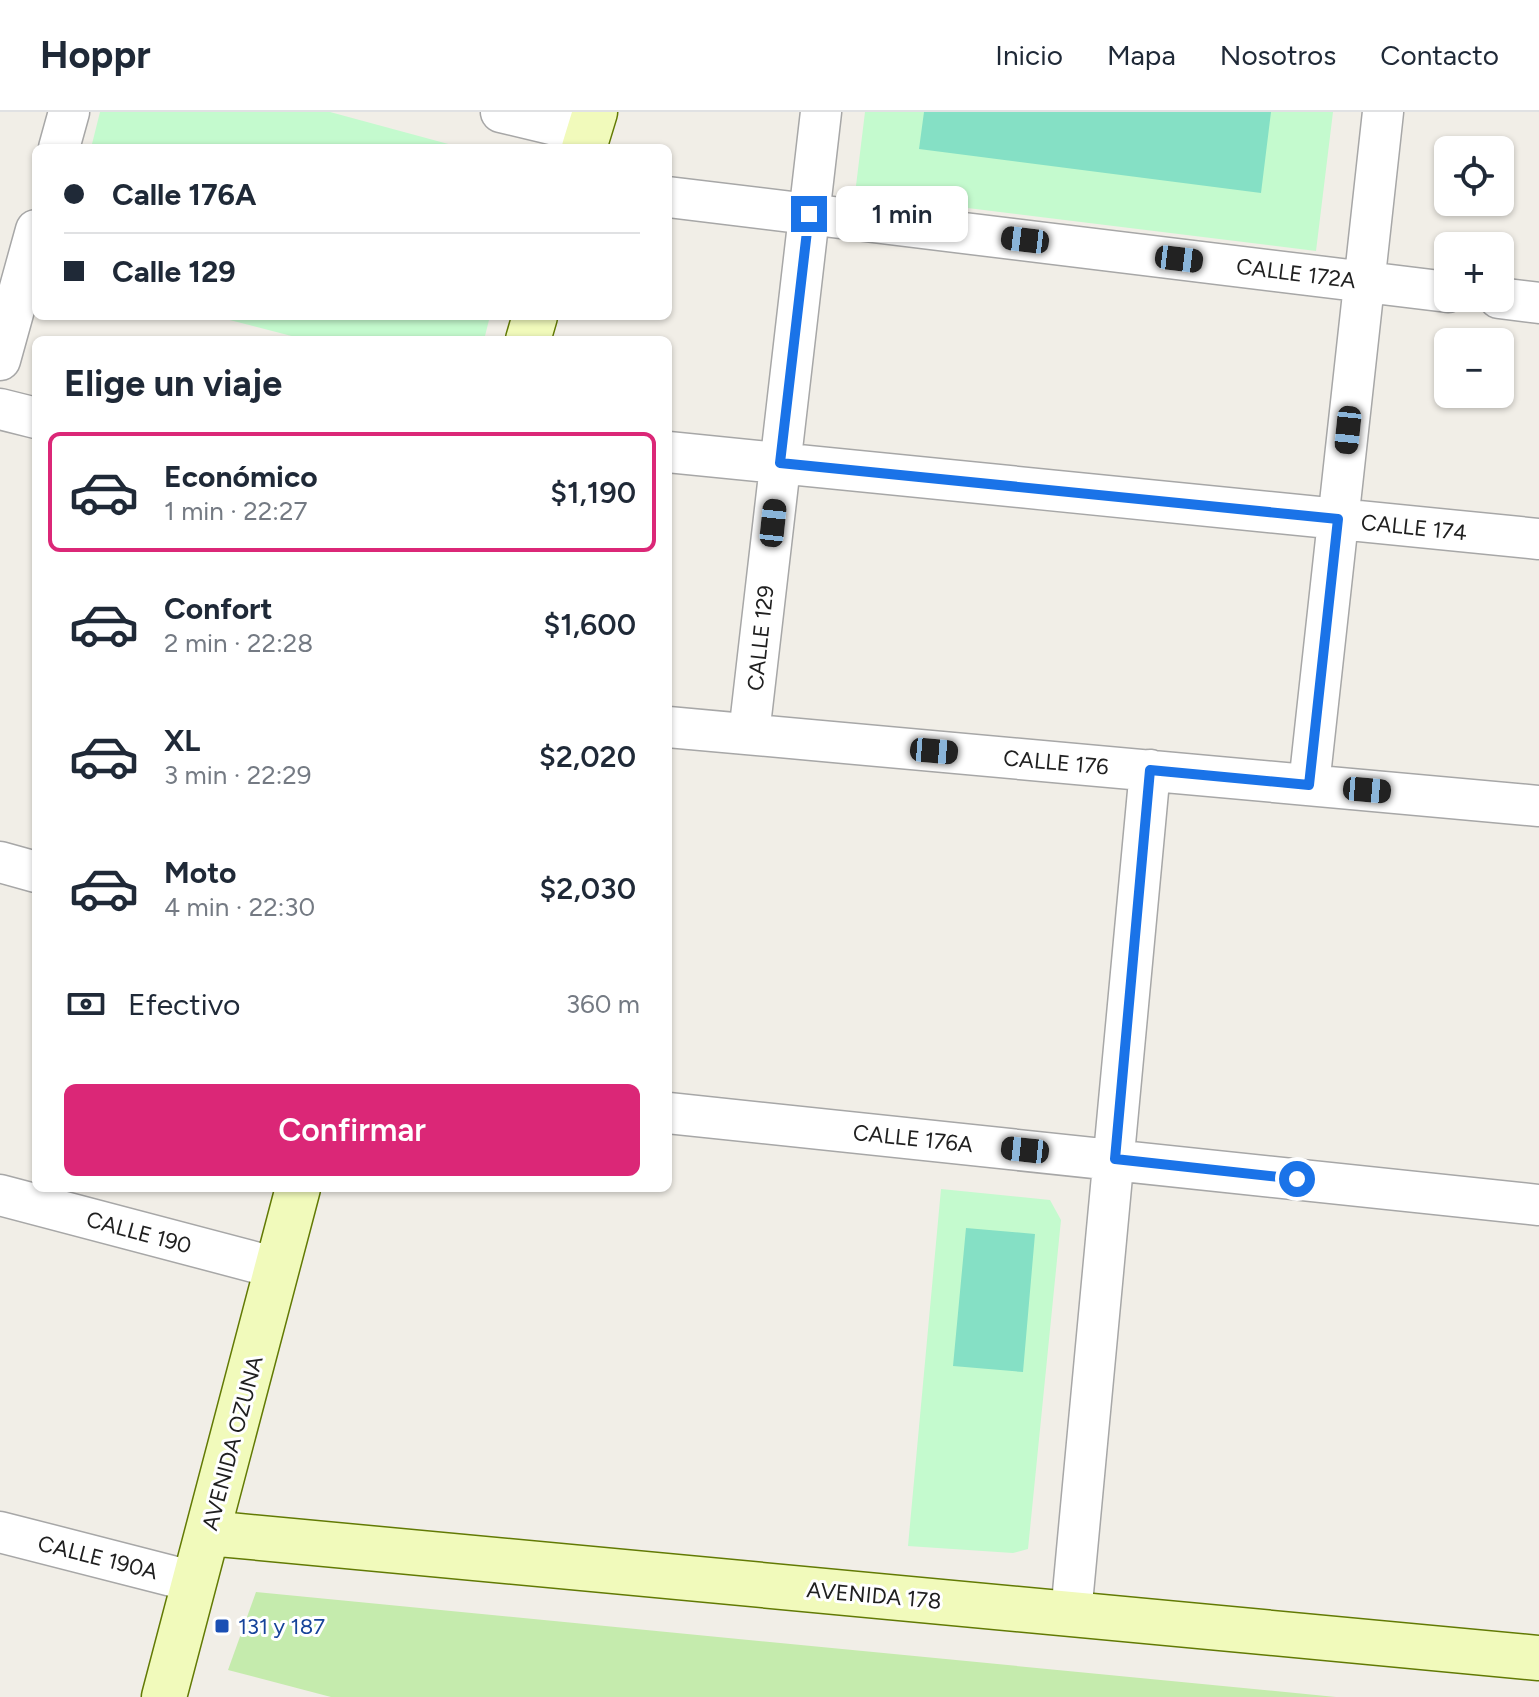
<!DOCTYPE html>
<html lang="es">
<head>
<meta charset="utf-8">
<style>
  :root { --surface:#fff; --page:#f2f2f3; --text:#1f2937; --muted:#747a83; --line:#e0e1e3; --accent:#db2777 }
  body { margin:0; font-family:Figtree,sans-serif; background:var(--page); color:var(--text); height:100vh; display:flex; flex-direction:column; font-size:30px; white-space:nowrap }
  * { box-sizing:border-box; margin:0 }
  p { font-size:26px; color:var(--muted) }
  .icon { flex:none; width:44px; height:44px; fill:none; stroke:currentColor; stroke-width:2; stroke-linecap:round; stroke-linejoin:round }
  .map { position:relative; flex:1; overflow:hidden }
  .details { position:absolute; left:32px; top:224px; width:640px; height:856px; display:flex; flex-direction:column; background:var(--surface); border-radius:12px; box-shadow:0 2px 6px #0004 }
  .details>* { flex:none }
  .banner { position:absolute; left:32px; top:32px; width:640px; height:176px; border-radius:12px; box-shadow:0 2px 6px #0004; display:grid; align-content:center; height:176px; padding:0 32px; background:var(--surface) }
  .fabs { position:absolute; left:1434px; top:24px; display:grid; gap:16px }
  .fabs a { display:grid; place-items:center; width:80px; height:80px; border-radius:12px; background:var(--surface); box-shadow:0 2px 6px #0004; font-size:40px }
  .end { position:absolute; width:36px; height:36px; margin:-18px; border:10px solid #1a73e8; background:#fff; box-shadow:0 0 0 4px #fff }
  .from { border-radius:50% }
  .bubble { position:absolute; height:56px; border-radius:12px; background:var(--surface); box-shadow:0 2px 6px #0004; font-size:26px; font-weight:600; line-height:56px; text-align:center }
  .car { position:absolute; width:24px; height:48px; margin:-24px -12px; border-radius:10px; box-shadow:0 0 6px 2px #0007; background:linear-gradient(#222 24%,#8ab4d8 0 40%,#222 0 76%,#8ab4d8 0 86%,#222 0) }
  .banner b { display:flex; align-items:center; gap:28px; height:76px; font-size:30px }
  .banner b+b { border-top:2px solid var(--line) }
  .banner i { width:20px; height:20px; background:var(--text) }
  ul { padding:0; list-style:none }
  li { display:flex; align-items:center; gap:24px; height:120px; margin:0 16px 12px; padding:0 16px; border:4px solid transparent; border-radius:12px }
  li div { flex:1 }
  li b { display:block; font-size:30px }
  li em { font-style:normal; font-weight:600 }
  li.on { border-color:var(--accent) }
  li>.icon { width:72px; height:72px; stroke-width:1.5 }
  h2 { padding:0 32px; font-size:36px; line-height:96px }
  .pay { display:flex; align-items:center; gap:20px; height:88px; padding:0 32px; font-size:30px }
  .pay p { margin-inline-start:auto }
  .button { display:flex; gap:16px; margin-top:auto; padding:16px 32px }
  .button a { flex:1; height:92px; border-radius:12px; background:var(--accent); color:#fff; font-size:32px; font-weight:600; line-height:92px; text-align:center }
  header { display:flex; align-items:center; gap:48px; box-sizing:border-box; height:112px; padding:0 40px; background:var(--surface); border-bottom:2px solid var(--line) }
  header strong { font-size:38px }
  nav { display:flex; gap:44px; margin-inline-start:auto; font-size:28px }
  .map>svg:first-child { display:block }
  .grass { fill:#c5ebad }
  .park { fill:#c4face }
  .pitch { fill:#85e0c5 }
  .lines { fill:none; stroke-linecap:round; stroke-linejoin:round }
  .street-casing { stroke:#a7a7a7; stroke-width:43 }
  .secondary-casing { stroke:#627a04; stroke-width:47 }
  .street { stroke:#fff; stroke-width:40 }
  .secondary { stroke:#f1fabb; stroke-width:44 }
  .route { stroke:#1a73e8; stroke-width:10 }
  .transit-dot { fill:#1a4fb4; stroke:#fff; stroke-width:3 }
  .labels { text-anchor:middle; stroke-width:6; stroke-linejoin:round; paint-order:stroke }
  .street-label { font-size:22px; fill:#202020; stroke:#fff }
  .transit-label { font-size:22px; fill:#164399; stroke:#fff; text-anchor:start }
</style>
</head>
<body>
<header>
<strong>Hoppr</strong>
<nav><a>Inicio</a><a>Mapa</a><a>Nosotros</a><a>Contacto</a></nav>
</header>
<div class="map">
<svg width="1539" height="1585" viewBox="0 0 1539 1585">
  <rect width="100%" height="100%" fill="#f1eee7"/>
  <!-- grass -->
  <path class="grass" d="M256,1480L1336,1585H331L228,1558Z"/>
  <!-- park -->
  <path class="park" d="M100,0H330L463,36H91Z
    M865,0H1333L1316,139L855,82Z
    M214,204H490L484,228H307Z
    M941,1077L1050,1088L1061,1108L1028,1437L1013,1441L908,1434Z"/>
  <!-- pitch -->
  <path class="pitch" d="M924,0H1271L1261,81L919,37Z
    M966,1116L1035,1122L1023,1260L953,1254Z"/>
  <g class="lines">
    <!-- street casing -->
    <g class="street-casing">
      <path id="street" d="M501,0L589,21
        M59,36L69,0
        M668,85L1448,180
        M1499,186L1539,191
        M0,248L36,118
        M0,297L36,306
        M668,340L1539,427
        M668,615L1539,694
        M749,622L821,0
        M1309,673L1383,0
        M0,750L36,760
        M668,1001L1539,1093
        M0,1083L277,1156
        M0,1420L195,1470
        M1071,1502L1150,658"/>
    </g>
    <!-- secondary casing -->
    <g class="secondary-casing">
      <path id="secondary" d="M584,36L595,0
        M528,228L535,204
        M208,1421L1539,1546
        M164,1585L298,1076"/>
    </g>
    <!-- street -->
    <use href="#street" class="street"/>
    <!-- secondary -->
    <use href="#secondary" class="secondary"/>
  </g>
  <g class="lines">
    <!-- route -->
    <path class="route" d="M809,102L780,351L1338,407L1309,673L1150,658L1115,1047L1297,1067"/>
  </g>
  <!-- markers -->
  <rect class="transit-dot" x="214" y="1506" width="16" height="16" rx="4"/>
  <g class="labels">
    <!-- street labels -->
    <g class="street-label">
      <text transform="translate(1296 161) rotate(7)" y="8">CALLE 172A</text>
      <text transform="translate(1414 415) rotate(6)" y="8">CALLE 174</text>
      <text transform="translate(760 526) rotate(-84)" y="8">CALLE 129</text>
      <text transform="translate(1056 650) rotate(5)" y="8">CALLE 176</text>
      <text transform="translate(913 1026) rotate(6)" y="8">CALLE 176A</text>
      <text transform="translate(139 1120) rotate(15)" y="8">CALLE 190</text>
      <text transform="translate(232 1331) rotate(-75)" y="8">AVENIDA OZUNA</text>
      <text transform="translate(98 1445) rotate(14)" y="8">CALLE 190A</text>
      <text transform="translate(874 1483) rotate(5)" y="8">AVENIDA 178</text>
    </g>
    <!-- transit labels -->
    <g class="transit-label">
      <text x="238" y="1522">131 y 187</text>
    </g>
  </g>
</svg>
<div class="fabs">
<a><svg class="icon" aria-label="locate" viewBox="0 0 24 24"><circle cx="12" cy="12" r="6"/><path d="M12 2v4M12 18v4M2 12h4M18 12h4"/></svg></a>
<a>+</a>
<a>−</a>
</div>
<i class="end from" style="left:1297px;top:1067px"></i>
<i class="end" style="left:809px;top:102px"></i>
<div class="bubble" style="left:836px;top:74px;width:132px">1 min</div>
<i class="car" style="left:1025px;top:128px;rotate:277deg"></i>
<i class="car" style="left:1179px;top:147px;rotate:97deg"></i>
<i class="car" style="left:1348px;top:318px;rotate:186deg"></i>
<i class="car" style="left:773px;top:411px;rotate:6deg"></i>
<i class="car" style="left:934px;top:639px;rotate:95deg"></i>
<i class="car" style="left:1367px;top:678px;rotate:95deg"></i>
<i class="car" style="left:1025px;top:1038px;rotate:276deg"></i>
<div class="banner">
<b><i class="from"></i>Calle 176A</b>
<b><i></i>Calle 129</b>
</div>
<section class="details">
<h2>Elige un viaje</h2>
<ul>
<li class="on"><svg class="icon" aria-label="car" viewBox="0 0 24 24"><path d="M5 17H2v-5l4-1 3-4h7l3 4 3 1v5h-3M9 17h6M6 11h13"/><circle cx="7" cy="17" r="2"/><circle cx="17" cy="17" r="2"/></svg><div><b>Económico</b><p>1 min · 22:27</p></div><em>$1,190</em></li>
<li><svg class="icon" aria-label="car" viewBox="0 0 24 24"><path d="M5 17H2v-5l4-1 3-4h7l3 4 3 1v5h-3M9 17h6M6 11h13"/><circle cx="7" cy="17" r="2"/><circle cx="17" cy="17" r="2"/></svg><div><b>Confort</b><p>2 min · 22:28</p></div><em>$1,600</em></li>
<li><svg class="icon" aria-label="car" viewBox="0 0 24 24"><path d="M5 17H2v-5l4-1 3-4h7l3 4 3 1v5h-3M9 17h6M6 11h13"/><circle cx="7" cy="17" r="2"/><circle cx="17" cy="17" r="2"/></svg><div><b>XL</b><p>3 min · 22:29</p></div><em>$2,020</em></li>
<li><svg class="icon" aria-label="car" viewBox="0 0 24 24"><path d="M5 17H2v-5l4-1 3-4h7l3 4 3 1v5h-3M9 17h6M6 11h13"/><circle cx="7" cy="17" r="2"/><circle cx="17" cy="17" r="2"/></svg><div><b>Moto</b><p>4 min · 22:30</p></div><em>$2,030</em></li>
</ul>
<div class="pay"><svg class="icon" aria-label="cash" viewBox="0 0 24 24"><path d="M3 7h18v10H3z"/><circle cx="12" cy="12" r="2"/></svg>Efectivo<p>360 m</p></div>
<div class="button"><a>Confirmar</a></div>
</section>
</div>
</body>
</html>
